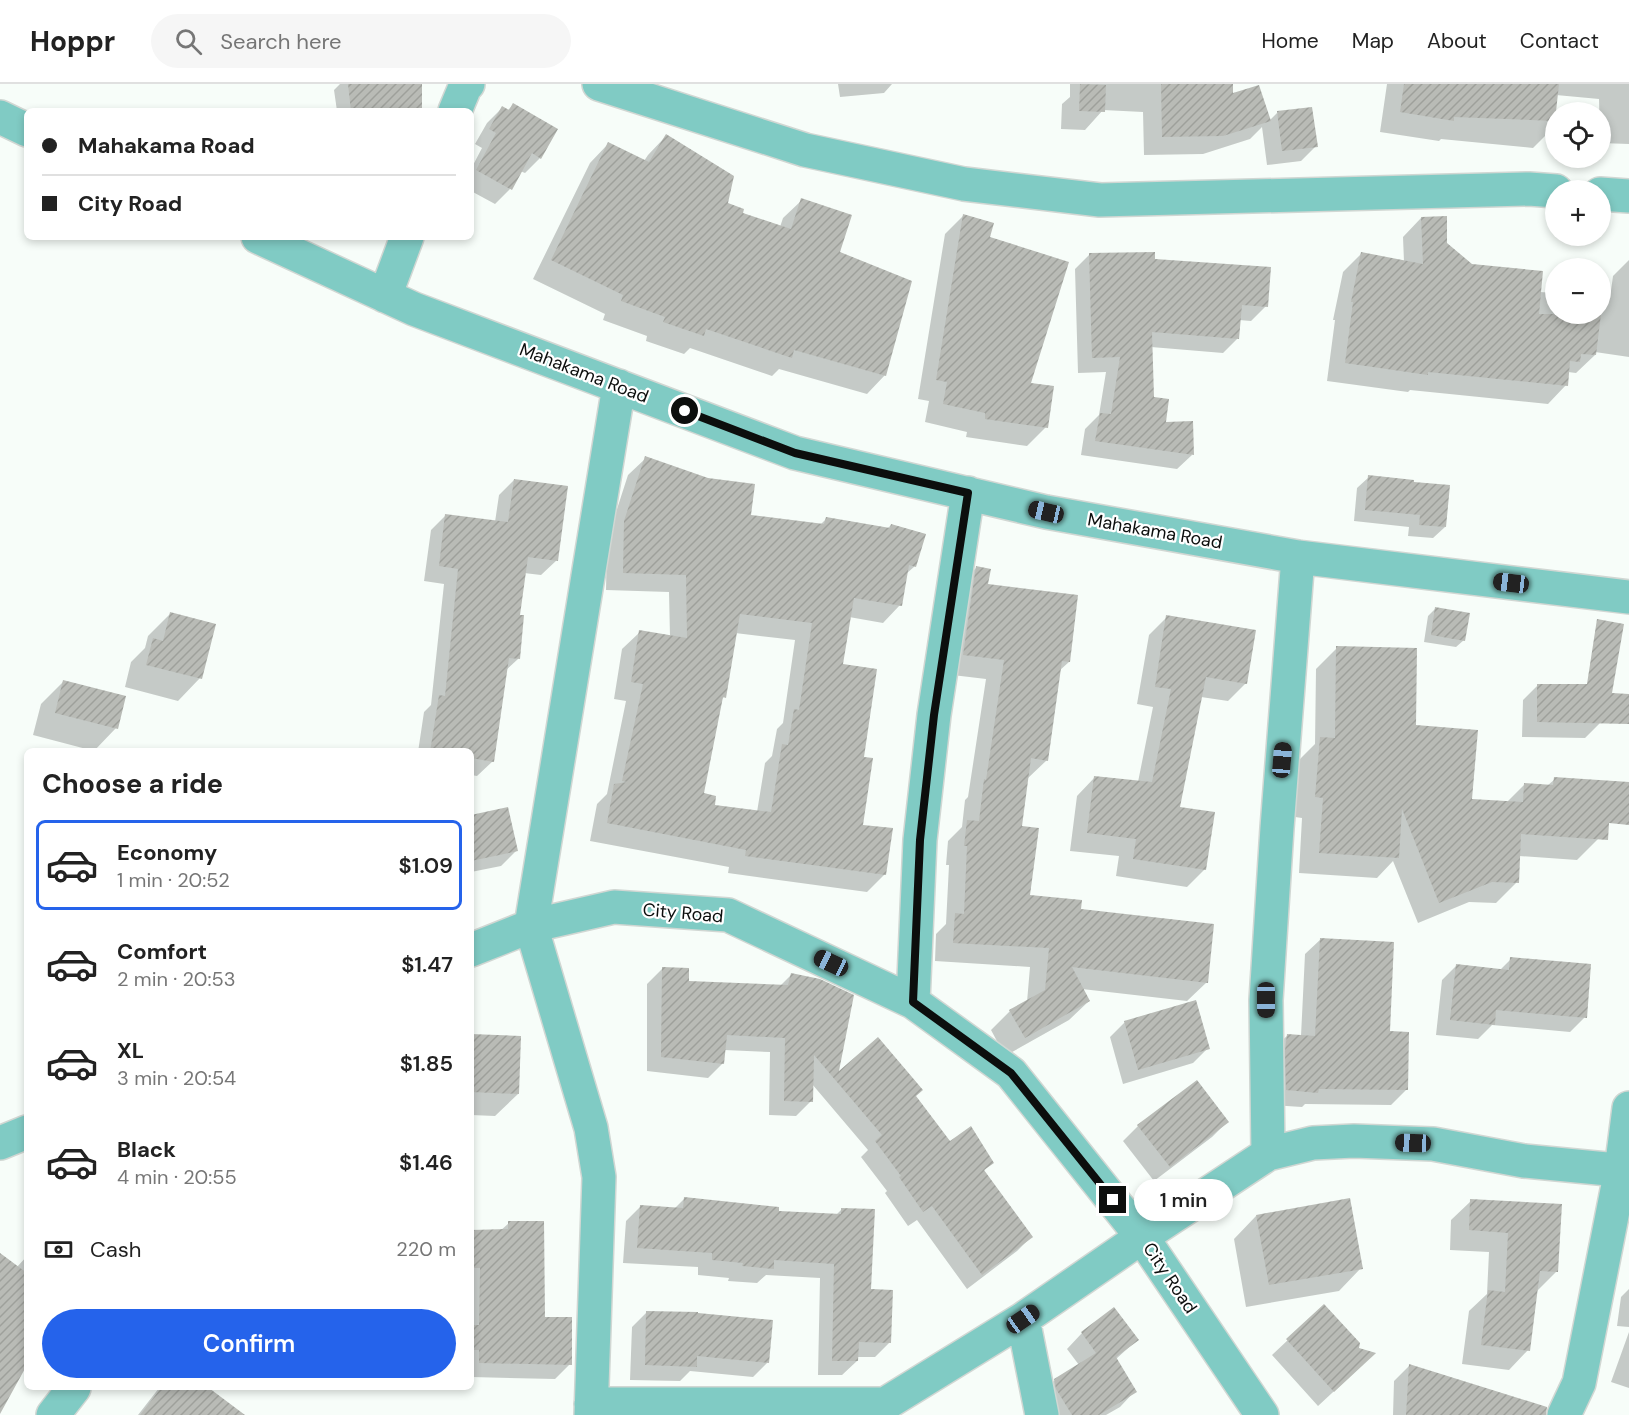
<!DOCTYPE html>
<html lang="en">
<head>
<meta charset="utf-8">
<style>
  :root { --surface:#fff; --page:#f6f6f6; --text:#222; --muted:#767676; --line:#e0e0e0; --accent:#2563eb }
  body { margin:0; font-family:"DM Sans",sans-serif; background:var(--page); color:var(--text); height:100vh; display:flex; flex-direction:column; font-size:22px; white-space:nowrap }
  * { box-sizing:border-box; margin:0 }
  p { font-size:20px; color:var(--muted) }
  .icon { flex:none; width:33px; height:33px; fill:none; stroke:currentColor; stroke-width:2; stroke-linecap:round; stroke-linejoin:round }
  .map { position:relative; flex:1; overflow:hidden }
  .sheet { position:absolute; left:24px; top:664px; width:450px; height:642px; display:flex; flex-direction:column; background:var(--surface); border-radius:9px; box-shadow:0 3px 9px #0003 }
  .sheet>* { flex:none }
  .guide { position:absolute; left:24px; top:24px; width:450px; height:132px; border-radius:9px; box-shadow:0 3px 9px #0003; display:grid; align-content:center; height:132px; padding:0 18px; background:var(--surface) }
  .tools { position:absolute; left:1545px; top:18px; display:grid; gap:12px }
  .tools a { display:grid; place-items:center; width:66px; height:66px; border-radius:50%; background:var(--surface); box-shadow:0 3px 9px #0003; font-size:30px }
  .end { position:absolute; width:27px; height:27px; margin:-14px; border:8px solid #0c0e0d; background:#fff; box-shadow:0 0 0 3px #fff }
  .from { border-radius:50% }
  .bubble { position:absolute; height:42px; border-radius:21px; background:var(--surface); box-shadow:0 3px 9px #0003; font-size:20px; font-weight:600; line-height:42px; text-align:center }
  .car { position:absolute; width:18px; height:36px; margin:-18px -9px; border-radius:8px; box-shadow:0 0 4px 2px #0007; background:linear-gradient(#222 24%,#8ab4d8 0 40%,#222 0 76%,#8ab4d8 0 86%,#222 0) }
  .guide b { display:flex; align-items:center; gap:21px; height:57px; font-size:22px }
  .guide b+b { border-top:2px solid var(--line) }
  .guide i { width:15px; height:15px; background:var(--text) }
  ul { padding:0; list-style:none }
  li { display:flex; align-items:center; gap:18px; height:90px; margin:0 12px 9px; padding:0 6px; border:3px solid transparent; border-radius:9px }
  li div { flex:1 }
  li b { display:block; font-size:22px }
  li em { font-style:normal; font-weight:600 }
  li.selected { border-color:var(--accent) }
  li>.icon { width:54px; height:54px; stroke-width:1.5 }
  h2 { padding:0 18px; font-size:27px; line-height:72px }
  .pay { display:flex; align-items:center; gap:15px; height:66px; padding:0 18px; font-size:22px }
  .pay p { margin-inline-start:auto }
  .cta { display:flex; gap:12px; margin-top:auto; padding:12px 18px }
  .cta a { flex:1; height:69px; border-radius:36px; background:var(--accent); color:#fff; font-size:24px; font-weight:600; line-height:69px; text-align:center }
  header { display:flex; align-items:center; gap:36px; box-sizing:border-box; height:84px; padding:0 30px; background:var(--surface); border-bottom:2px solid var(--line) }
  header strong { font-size:28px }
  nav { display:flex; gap:33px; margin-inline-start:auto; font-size:21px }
  .search { width:420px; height:54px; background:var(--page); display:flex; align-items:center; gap:15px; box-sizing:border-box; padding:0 21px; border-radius:33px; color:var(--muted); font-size:22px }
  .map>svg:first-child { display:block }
  .shadow { fill:#0003; fill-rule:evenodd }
  .building { fill:url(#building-hatch); fill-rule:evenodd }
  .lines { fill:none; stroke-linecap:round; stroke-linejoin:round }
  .minor-casing { stroke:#d1d7d3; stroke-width:36 }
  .minor { stroke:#80cbc4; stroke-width:33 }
  .route { stroke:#0c0e0d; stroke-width:8 }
  .labels { text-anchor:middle; stroke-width:4.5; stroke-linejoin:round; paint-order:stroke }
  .street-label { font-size:18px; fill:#0c0e0d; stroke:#fff }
</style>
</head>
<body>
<header>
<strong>Hoppr</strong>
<div class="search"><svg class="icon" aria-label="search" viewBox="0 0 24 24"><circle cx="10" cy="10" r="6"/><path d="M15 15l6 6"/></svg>Search here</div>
<nav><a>Home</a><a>Map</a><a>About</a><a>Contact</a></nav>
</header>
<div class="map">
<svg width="1629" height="1331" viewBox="0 0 1629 1331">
  <defs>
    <pattern id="building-hatch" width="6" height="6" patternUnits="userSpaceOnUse" patternTransform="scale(1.5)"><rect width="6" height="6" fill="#b9bbb6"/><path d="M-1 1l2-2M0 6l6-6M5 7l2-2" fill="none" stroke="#9ea09b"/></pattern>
  </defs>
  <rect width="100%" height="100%" fill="#f7fdf9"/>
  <!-- shadow -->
  <path class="shadow" d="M340,0H421V27H337L334,6Z
    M838,0H892L884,9L840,13Z
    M1070,0H1232V11L1269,37L1277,29L1316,62L1301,77L1267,81L1262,43L1250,55L1203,70L1144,71L1143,28L1103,26L1085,46L1061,45L1062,20L1070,13Z
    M1387,0H1629V60L1600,59L1599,15L1556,11L1553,44L1533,64L1441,55L1439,57L1380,48Z
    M513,21L540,74L525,89L520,87L510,105L495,120L471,107V85L482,64L475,60L487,39L502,24L507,27Z
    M666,52L726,120L741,130L780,143L783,134L802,116L838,169L885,291L867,310L779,285L772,292L690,264L684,270L646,257L647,252L603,236L605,230L533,195L590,79L608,60L644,77L648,71Z
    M964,131L989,154L1029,300L1046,343L1027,362L966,353L967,348L925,338L929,317L918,315L945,150Z
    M1421,134L1446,160L1472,182L1540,208L1556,209V230H1600V213L1610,214L1613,192L1629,176V273L1595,268V271L1576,289L1568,288L1566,301L1548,320L1410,306L1408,308L1327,297L1335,236H1333L1343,188L1362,169L1404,178L1403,153Z
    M1090,170L1153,177L1266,222L1251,237L1239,236L1238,254L1223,269L1151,263L1153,314L1164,339L1192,371L1177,385L1081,371L1085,345L1099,331L1106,288L1078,289L1075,185Z
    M646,374L749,432L820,441L826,435L887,445L891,441L915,482L906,490L900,521L883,539L849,533L841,581L862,674L861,742L885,790L867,808L728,789L729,783L590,757L597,720L607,710L626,617L614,615L622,565L640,548L670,553L669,508L606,506L607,456L628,391ZM735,549L795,556L783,639L777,645L772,672L765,679L757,728L713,722L702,710L720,617L724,613Z
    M1369,393L1445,443L1433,454L1408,452L1409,443L1354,437L1357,404Z
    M514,396L557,476L541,491L524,489L519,532L518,575L505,587L493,677L477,692L471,691V668H418L424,628L431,621L444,500L424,497L431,446L446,431L495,438L499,411Z
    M976,484L986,501L1069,578L1059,587L1047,676L1027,695L1020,743L1028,813L1079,827L1207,898L1187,917L1082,905L1089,917L1069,936L1005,972L991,946L1010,927L1027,918L1030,883L935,877L936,850L946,840L949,781H946L948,757L962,743L965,716L968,713L986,595L944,590L957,503Z
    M1435,525L1464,556L1456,563L1424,558L1428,532Z
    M171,529L200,594L178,617L125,603L131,578L145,564L148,552Z
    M1167,533L1246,599L1228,617L1201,613L1178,725L1205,785L1187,803L1116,792L1119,772L1070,767L1077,712L1095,693L1138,698L1153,623L1137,620L1149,551Z
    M1337,564L1414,643L1470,717L1506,719L1525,700L1547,702L1555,695L1598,755L1577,776L1519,772L1517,798L1496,819L1469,818L1418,839L1393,777L1377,794L1299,789L1302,734L1295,733L1299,676L1315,660L1316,585Z
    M63,598L116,644L94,667L33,651L41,620Z
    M1538,601L1600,639L1585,654L1522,653L1523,616Z
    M471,733L516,767L501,782L471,788Z
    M1321,855L1406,1006L1391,1021L1305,1020L1302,1023L1271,1021L1272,966L1288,951L1301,952L1305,870Z
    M1511,875L1585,933L1570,948L1492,941L1478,955L1436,951L1442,896L1457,881L1500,886Z
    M662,885L688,898L779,903L791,891L836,991L914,1012L949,1059L992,1078L983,1088L1031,1153L1017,1167L967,1205L917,1136L908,1142L885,1109L887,1107L861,1073L868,1066L812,1000L811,1017L796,1032L769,1031L770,968L724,966L723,979L708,994L647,987V900Z
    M1125,938L1208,964L1193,979L1123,1000L1110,953Z
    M471,951L518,1010L495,1032L471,1031Z
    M1227,1038L1212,1053L1154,1097L1123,1057L1138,1042Z
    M684,1115L777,1128L836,1131L842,1125L890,1258L875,1273H857V1277L842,1291H818L820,1194L766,1191L757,1199L728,1197L729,1194L698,1191V1183L623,1179L626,1137L640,1123L674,1125Z
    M1471,1117L1557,1187L1537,1207L1528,1266L1509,1286L1462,1280L1469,1227L1487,1210L1489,1168L1450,1166L1451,1136Z
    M1256,1132L1361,1184L1339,1207L1246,1223L1234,1155Z
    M509,1139L543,1234L570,1280L555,1295L471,1293V1148L500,1147Z
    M0,1171L17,1183L27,1172V1282L22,1287L0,1321Z
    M1629,1205V1243L1617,1242L1621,1213Z
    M1324,1222L1359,1284L1318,1322L1272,1271Z
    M1113,1226L1137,1256L1116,1275L1135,1307L1120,1323L1106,1331H1048L1039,1311L1055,1296L1079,1281L1067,1265L1082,1249Z
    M647,1228L768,1278L753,1293L690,1287L680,1297L630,1296L632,1243Z
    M1629,1248V1304L1611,1298Z
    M1409,1282L1521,1331H1393L1394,1297Z
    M159,1304H207L232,1323L226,1331H138Z"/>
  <!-- building -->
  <path class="building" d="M348,0H422V27H351Z
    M1080,0L1106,1L1105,28L1079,27Z
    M1161,0H1233V9L1259,1L1271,37L1223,52L1162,53Z
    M1404,0H1559L1555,37L1454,33V37L1400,28Z
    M513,19L558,45L541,75L532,69L512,106L476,86L496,49L489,45L502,22L509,26Z
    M1312,23L1318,63L1282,67L1277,27Z
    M666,50L734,92L728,119L744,125L743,129L791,145L801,114L852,131L840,168L912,197L886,292L794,266L792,274L706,245L704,252L663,238L665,233L621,217L623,211L551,176L608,58L649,78Z
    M963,130L994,139L990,153L1069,178L1031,299L1054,302L1048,344L985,335V329L943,320L947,298L936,296Z
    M1447,132V159L1472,180L1543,187L1539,230H1601L1596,271L1581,270L1580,278L1570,277L1568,302L1428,288V291L1345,279L1353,218H1351L1361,168L1423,180L1421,133Z
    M1155,168V175L1271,183L1268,223L1242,221L1239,255L1152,248L1154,313L1169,315L1166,338L1193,337L1194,371L1095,357L1100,329L1111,330L1120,273L1092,274L1089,169Z
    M645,372L708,394L755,400L751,431L824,440L826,433L890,444L891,440L926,450L916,483L909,481L902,522L854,514L843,580L877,585L864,673L873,674L863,741L893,744L886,791L745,772L746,766L607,739L614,700L627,698L622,697L643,600L631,598L639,546L687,554L686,491L623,489L624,437ZM740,530L812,539L799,626L794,625L788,661L782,660L771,728L715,721L716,712L704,709L723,613L726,614Z
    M1368,391L1414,396V398L1450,401L1446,443L1419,441L1420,431L1365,426Z
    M514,395L568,402L558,477L528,473L520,531H524L520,575L509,574L494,678L471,674V668H430L439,611L445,612L458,485L439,482L445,430L508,438Z
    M976,482L991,485L988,500L1078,511L1070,578L1062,577L1048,677L1031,674L1022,742L1039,744L1030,811L1082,816L1081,825L1214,840L1208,899L1072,883L1090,917L1025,954L1009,926L1045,906L1049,864L953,859L955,829L964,830L967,762H964L967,736L979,737L984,695L986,696L1004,576L963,571Z
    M1435,523L1470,529L1465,557L1431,551Z
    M170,528L216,540L202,595L146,581L153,554L163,557Z
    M1166,531L1256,546L1247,600L1206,593L1180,723L1215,728L1206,786L1133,775L1136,755L1087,749L1094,692L1152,698L1171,605L1155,603Z
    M1597,535L1624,540L1612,609L1629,610V640L1537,638V600H1587Z
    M1336,562L1417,564L1416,641L1478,646L1472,715L1523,718L1524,699L1553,701L1554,693L1629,698V741L1609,739L1608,756L1521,750L1519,799L1492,798L1439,819L1402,725L1399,774L1319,769L1323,714L1315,713L1320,653L1335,654Z
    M63,596L126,612L118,645L55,629Z
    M508,723L518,767L471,777V731Z
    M1320,854L1394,858L1390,947L1409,948L1408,1006L1319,1005L1318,1009L1286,1006L1285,967L1287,950L1315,952Z
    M1510,873L1591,880L1587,934L1496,926L1495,941L1450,936L1456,880L1509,886Z
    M662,883L689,884V897L788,901L791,889L820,895L854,911L839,987L878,953L923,1006L916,1012L950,1057L971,1042L994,1079L984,1086L1033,1153L982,1191L932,1122L923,1128L899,1093L901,1092L875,1057L882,1051L814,971L813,1018L784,1017L785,954L727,951L724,980L661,973Z
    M1196,916L1210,965L1138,986L1124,937Z
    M471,950L521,952L519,1010L471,1008Z
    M1197,996L1229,1038L1170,1083L1137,1041Z
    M684,1113L779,1123V1127L841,1130V1124L875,1125L871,1205L893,1206L891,1259L859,1258L858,1277H832L834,1180L774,1176V1185L742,1182L743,1179L712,1176V1169L637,1164L640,1121L683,1124Z
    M1350,1114L1363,1185L1269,1201L1256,1131Z
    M1470,1115L1562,1120L1558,1188L1540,1187L1530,1267L1481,1261L1488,1206L1505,1208L1508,1149L1469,1146Z
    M508,1137H544L545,1233H572V1281L479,1279V1266H471V1241H479L480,1184H471V1146L508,1145Z
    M0,1169L27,1189V1281L0,1330Z
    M1324,1220L1360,1259L1359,1264L1376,1269L1334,1308L1286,1255Z
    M1114,1223L1139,1256L1116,1273L1137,1308L1099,1331H1072L1056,1305L1054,1295L1096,1269L1081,1248Z
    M646,1227L698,1228V1229L773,1236L769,1279L697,1272V1283L645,1281Z
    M1409,1280L1547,1323L1546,1331H1406Z
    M161,1304H209L245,1331H140Z"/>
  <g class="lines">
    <!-- minor casing -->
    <g class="minor-casing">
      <path id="minor" d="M599,0L805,66L964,100L1100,116L1529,105L1556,107
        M455,27L465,3L468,0
        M0,33L27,46
        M1600,110L1629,112
        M258,153L414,225L795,369L1046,428L1298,473L1629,513
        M385,212L407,153
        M471,866L531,842L614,823L728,831L913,918L1011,989L1142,1153L1262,1331
        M913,918L920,756L934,631L968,409
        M0,1059L27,1048
        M1268,1070L1266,916L1277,744L1298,473
        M1023,1235L1042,1331
        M591,1320H885
        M53,1331L74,1304
        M591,1331L599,1093L591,1044L531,842L619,302
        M876,1331L885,1320L1023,1235L1142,1153L1268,1070L1313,1059L1354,1057L1433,1060L1524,1077L1629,1087
        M1564,1331L1579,1299L1621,1086L1629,1024"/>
    </g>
    <!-- minor -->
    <use href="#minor" class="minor"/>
  </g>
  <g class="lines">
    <!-- route -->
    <path class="route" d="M685,327L795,369L968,409L934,631L920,756L913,918L1011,989L1113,1116"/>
  </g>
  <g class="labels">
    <!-- street labels -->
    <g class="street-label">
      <text transform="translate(584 289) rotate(21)" y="6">Mahakama Road</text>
      <text transform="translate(1155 447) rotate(10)" y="6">Mahakama Road</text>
      <text transform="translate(683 829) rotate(5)" y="6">City Road</text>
      <text transform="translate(1170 1194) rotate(56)" y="6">City Road</text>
    </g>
  </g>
</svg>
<div class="tools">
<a><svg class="icon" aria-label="locate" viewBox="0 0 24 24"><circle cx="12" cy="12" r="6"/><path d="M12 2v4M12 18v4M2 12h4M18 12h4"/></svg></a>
<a>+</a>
<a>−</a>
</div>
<i class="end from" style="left:685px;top:327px"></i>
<i class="end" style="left:1113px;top:1116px"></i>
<div class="bubble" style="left:1134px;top:1095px;width:99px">1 min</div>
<i class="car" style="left:1046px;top:428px;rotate:283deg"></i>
<i class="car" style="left:1511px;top:499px;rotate:277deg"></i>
<i class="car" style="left:1282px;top:676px;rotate:5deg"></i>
<i class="car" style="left:831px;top:879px;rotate:295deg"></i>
<i class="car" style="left:1266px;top:916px;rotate:180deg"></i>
<i class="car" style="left:1413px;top:1059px;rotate:272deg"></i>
<i class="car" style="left:1023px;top:1235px;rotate:55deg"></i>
<div class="guide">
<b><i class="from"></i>Mahakama Road</b>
<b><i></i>City Road</b>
</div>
<section class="sheet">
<h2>Choose a ride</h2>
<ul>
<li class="selected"><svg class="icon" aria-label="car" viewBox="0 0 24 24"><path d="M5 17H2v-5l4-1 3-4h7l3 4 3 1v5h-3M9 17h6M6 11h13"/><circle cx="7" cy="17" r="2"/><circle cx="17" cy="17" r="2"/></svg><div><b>Economy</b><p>1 min · 20:52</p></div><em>$1.09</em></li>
<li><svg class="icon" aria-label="car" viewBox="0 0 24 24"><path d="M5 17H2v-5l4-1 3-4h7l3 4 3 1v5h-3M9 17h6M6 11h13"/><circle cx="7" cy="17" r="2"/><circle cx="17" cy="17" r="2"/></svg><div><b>Comfort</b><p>2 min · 20:53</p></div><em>$1.47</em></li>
<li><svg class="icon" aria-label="car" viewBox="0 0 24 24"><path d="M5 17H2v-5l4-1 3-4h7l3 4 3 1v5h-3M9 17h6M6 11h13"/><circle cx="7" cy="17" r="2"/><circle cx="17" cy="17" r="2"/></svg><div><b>XL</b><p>3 min · 20:54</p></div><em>$1.85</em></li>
<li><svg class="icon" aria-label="car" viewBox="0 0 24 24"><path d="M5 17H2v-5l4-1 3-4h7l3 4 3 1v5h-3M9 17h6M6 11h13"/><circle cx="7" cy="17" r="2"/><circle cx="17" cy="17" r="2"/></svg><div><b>Black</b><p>4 min · 20:55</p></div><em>$1.46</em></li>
</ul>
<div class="pay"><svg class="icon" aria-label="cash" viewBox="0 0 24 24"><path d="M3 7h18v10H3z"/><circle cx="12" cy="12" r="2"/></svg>Cash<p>220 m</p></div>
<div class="cta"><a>Confirm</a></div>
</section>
</div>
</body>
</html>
